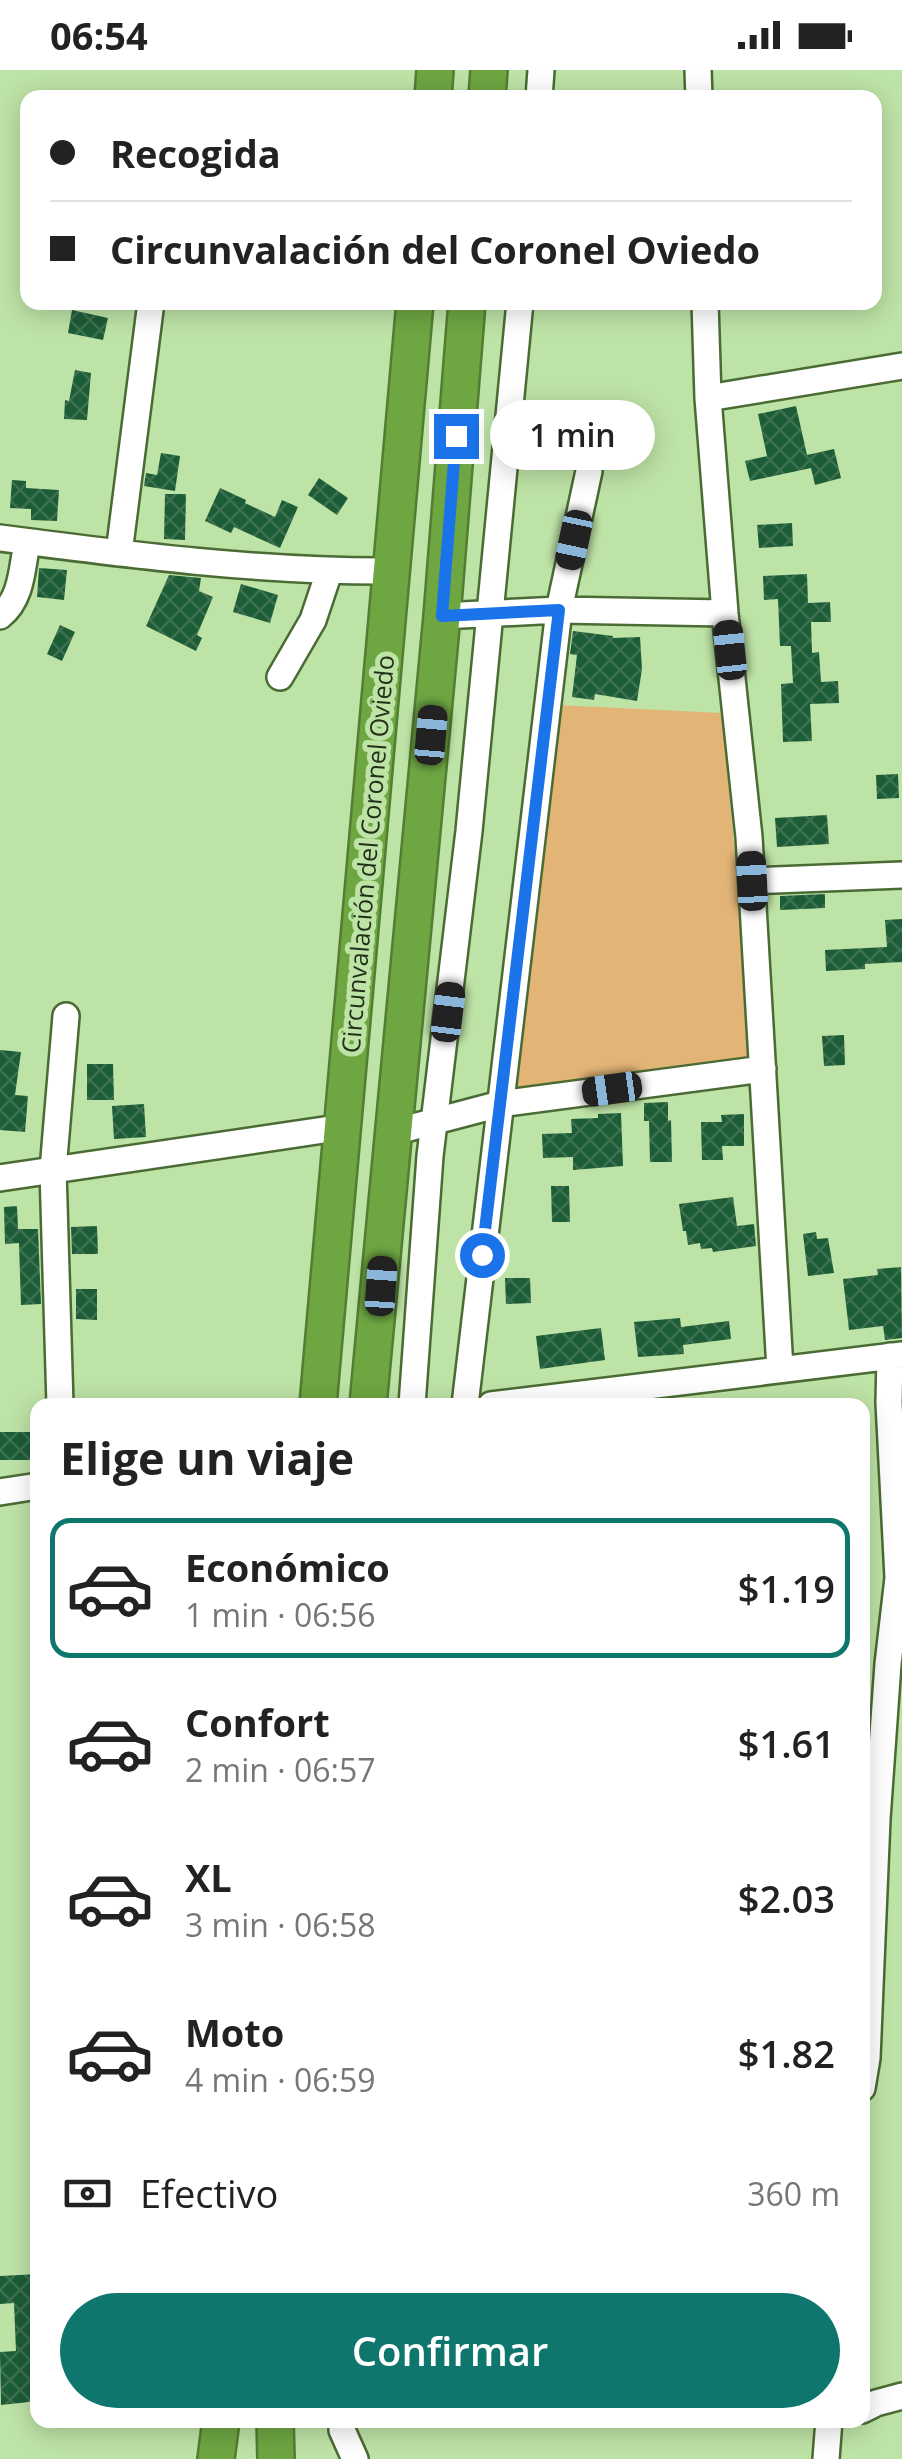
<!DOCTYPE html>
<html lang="es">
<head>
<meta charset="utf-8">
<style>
  :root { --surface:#fff; --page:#f6f6f6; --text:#222; --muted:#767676; --line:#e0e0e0; --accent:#0f766e }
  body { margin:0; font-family:"Open Sans",sans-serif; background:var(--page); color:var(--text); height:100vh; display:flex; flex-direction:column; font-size:38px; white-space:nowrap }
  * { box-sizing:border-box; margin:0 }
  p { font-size:32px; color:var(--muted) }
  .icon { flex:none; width:55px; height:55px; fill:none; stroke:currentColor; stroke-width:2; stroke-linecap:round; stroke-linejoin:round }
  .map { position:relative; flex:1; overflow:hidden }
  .panel { position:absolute; left:30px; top:1328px; width:840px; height:1030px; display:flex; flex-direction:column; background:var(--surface); border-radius:20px; box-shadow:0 5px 25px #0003 }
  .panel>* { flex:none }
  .top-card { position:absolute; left:20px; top:20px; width:862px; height:220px; border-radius:20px; box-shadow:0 5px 25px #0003; display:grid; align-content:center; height:220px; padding:0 30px; background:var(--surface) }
  .end { position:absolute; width:45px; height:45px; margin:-22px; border:12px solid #1a73e8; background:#fff; box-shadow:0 0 0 5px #fff }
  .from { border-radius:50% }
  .bubble { position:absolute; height:70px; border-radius:35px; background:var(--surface); box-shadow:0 5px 25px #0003; font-size:32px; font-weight:600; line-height:70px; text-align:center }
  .car { position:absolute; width:30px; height:60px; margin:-30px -15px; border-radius:12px; box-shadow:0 0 8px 2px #0007; background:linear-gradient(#222 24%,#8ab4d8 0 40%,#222 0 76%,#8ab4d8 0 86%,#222 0) }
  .top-card b { display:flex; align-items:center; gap:35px; height:95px; font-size:38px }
  .top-card b+b { border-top:2px solid var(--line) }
  .top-card i { width:25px; height:25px; background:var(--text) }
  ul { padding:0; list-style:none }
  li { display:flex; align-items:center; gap:30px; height:140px; margin:0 20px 15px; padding:0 10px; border:5px solid transparent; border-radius:20px }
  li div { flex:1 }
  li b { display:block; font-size:38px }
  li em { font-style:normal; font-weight:600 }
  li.selected { border-color:var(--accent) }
  li>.icon { width:90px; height:90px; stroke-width:1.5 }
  h2 { padding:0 30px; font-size:45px; line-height:120px }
  .pay { display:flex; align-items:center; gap:25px; height:110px; padding:0 30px; font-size:38px }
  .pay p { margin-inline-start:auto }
  .cta { display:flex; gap:20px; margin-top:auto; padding:20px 30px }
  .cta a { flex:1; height:115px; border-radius:60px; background:var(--accent); color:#fff; font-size:40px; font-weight:600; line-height:115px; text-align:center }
  .status { display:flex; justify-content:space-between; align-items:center; height:70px; padding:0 50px; background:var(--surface); direction:ltr }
  .status svg { height:28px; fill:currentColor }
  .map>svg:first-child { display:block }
  .park { fill:#e2b476 }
  .building { fill:url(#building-cross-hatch) }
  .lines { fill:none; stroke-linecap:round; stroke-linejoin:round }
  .minor-casing { stroke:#4a6b33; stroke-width:30 }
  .highway-casing { stroke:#537d33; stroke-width:40 }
  .minor { stroke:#fff; stroke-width:25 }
  .highway { stroke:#6ea642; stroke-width:35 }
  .route { stroke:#1a73e8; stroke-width:12 }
  .labels { text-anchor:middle; stroke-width:10; stroke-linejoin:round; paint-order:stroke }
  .street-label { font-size:25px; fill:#223018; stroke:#bee3a6 }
</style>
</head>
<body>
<div class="status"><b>06:54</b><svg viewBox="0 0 49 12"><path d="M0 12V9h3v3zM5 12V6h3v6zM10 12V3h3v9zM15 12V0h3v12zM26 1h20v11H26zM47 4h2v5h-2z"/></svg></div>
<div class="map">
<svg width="902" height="2389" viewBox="0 0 902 2389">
  <defs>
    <pattern id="building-cross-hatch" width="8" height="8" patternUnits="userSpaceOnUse" patternTransform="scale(2.5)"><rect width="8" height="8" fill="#1c5c36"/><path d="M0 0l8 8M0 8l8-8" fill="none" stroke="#3c7050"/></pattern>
  </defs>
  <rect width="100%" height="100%" fill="#bee3a6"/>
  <!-- park -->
  <path class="park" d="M557,635L722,643L753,987L509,1024Z"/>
  <!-- building -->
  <path class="building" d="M72,240L108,248L103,270L68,263Z
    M75,300L91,303L87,350L64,349L65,330L69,331Z
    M796,336L807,385L834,379L841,408L815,415L811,398L750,411L745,391L767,386L758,344Z
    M161,383L180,386L175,421L144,416L146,403L157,405Z
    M319,408L348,428L337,445L308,425Z
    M12,410L26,411V418L59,420L57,451L31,450V439L10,438Z
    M220,418L246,430L245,433L275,447L282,430L298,437L280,478L234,457L231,463L205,451Z
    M165,424H186L185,470L164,469Z
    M792,453L793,476L759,478L757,455Z
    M39,498L67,500L64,530L37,527Z
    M807,504L808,533L830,532L831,552H811L812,583L819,582L821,612L838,611L839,633L810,634L812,671L783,672L781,614L793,613L791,576H780L778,529L764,530L763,506Z
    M169,505L201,508L199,521L213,527L197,565L202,568L196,581L146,556Z
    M241,514L278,525L270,553L233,542Z
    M60,555L75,562L62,591L47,584Z
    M573,561L613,566V568L640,567L642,599L637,631L595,624L594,630L572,627L577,585L570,584Z
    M898,704L899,728L877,729L876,705Z
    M827,745L829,774L777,777L775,748Z
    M825,824V838L780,840V826Z
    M902,849V892L865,894V899L826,901L825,880L887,877L885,850Z
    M844,965L845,995L824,996L822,966Z
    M0,980L21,982L15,1025L28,1026L25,1062L0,1060Z
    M87,994H113L114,1030H87Z
    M668,1032V1051L671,1050L672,1092H650L649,1051H644V1033Z
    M144,1034L146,1067L114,1069L112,1036Z
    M621,1043L623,1096L573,1100V1087L543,1088L542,1064L572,1063L571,1049L598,1048V1044Z
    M744,1044V1076H722L723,1090H702L701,1052H722L721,1045Z
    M551,1116H569L570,1152H552Z
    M733,1127L737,1156L754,1154L756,1176L713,1182L712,1178L701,1179L700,1173L688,1175L686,1161H683L679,1134Z
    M17,1136L18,1159H38L41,1234L21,1235L19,1173L5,1174L4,1137Z
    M97,1156L98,1184H72L71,1157Z
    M816,1162L817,1169L828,1168L834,1203L808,1206L803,1164Z
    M901,1197L902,1268L885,1270L883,1256L849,1260L843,1209L878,1205L877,1199Z
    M505,1208H530L531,1233L506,1234Z
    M76,1219H97V1250L76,1249Z
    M680,1248L681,1257L729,1251L731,1269L683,1275L684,1284L638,1287L634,1252Z
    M601,1258L605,1290L540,1299L536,1266Z
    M0,1362H38V1390H0Z
    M38,2204V2331L1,2335L0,2282L16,2281L14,2233L0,2234V2206Z"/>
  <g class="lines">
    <!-- minor casing -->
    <g class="minor-casing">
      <path id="minor" d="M698,0L699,28
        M539,28L541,0
        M705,232L708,328L725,543L749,767L780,1299
        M708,328L902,296
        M0,468C130,485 261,502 393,501
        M119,483L151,232
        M0,546C22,529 22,498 27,472
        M442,546L559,540L725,543
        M280,607L313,550L329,502
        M752,811L902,805
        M394,1062L500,1034L763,999
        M0,1108L344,1057
        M60,1335L53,1100L66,946
        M412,1335L430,1086L469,761L520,232
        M465,1335L559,540L589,401
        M491,1335L902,1285
        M0,1422L38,1416
        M862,2018L867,1988L877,1749L888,1594L898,1508L889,1333L890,1286
        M862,2340L876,2333L902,2326
        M342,2350V2360L355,2389
        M826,2389L829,2350"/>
    </g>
    <!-- highway casing -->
    <g class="highway-casing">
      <path id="highway" d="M433,28L435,0
        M487,28L489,0
        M318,1335L415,232
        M368,1335L442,546L467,232
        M275,2350L276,2389
        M216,2389L221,2350"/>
    </g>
    <!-- minor -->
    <use href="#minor" class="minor"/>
    <!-- highway -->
    <use href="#highway" class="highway"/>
  </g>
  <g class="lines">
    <!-- route -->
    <path class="route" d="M456,366L442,546L559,540L482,1185"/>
  </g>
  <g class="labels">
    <!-- street labels -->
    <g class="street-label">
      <text transform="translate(368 784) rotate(-85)" y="9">Circunvalación del Coronel Oviedo</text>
    </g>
  </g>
</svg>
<i class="end from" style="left:482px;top:1185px"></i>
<i class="end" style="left:456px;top:366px"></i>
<div class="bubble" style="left:490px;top:330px;width:165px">1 min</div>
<i class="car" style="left:574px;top:470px;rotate:192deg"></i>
<i class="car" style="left:730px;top:580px;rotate:354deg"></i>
<i class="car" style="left:431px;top:665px;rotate:5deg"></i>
<i class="car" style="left:752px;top:811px;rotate:357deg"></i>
<i class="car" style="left:448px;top:942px;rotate:7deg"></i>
<i class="car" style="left:612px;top:1019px;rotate:262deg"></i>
<i class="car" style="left:381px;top:1216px;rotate:4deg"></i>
<div class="top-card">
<b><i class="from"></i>Recogida</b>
<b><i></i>Circunvalación del Coronel Oviedo</b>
</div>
<section class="panel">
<h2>Elige un viaje</h2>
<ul>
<li class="selected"><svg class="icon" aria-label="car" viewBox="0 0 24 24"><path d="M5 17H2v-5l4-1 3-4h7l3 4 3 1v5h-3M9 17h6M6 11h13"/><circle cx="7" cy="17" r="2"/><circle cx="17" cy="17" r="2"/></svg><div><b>Económico</b><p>1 min · 06:56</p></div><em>$1.19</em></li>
<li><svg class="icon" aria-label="car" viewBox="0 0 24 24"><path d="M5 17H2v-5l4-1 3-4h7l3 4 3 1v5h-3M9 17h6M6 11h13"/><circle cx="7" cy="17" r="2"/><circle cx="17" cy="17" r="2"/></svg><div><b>Confort</b><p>2 min · 06:57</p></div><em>$1.61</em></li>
<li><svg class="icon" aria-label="car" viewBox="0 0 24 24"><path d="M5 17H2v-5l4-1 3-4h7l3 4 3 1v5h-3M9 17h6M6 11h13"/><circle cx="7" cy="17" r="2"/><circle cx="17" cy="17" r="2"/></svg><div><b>XL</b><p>3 min · 06:58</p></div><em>$2.03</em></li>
<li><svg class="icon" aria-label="car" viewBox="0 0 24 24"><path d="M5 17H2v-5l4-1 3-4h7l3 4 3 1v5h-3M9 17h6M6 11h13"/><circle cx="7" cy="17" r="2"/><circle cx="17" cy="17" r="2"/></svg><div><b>Moto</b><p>4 min · 06:59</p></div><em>$1.82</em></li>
</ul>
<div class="pay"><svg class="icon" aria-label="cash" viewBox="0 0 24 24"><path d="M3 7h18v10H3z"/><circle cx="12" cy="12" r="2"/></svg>Efectivo<p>360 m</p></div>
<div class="cta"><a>Confirmar</a></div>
</section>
</div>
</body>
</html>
